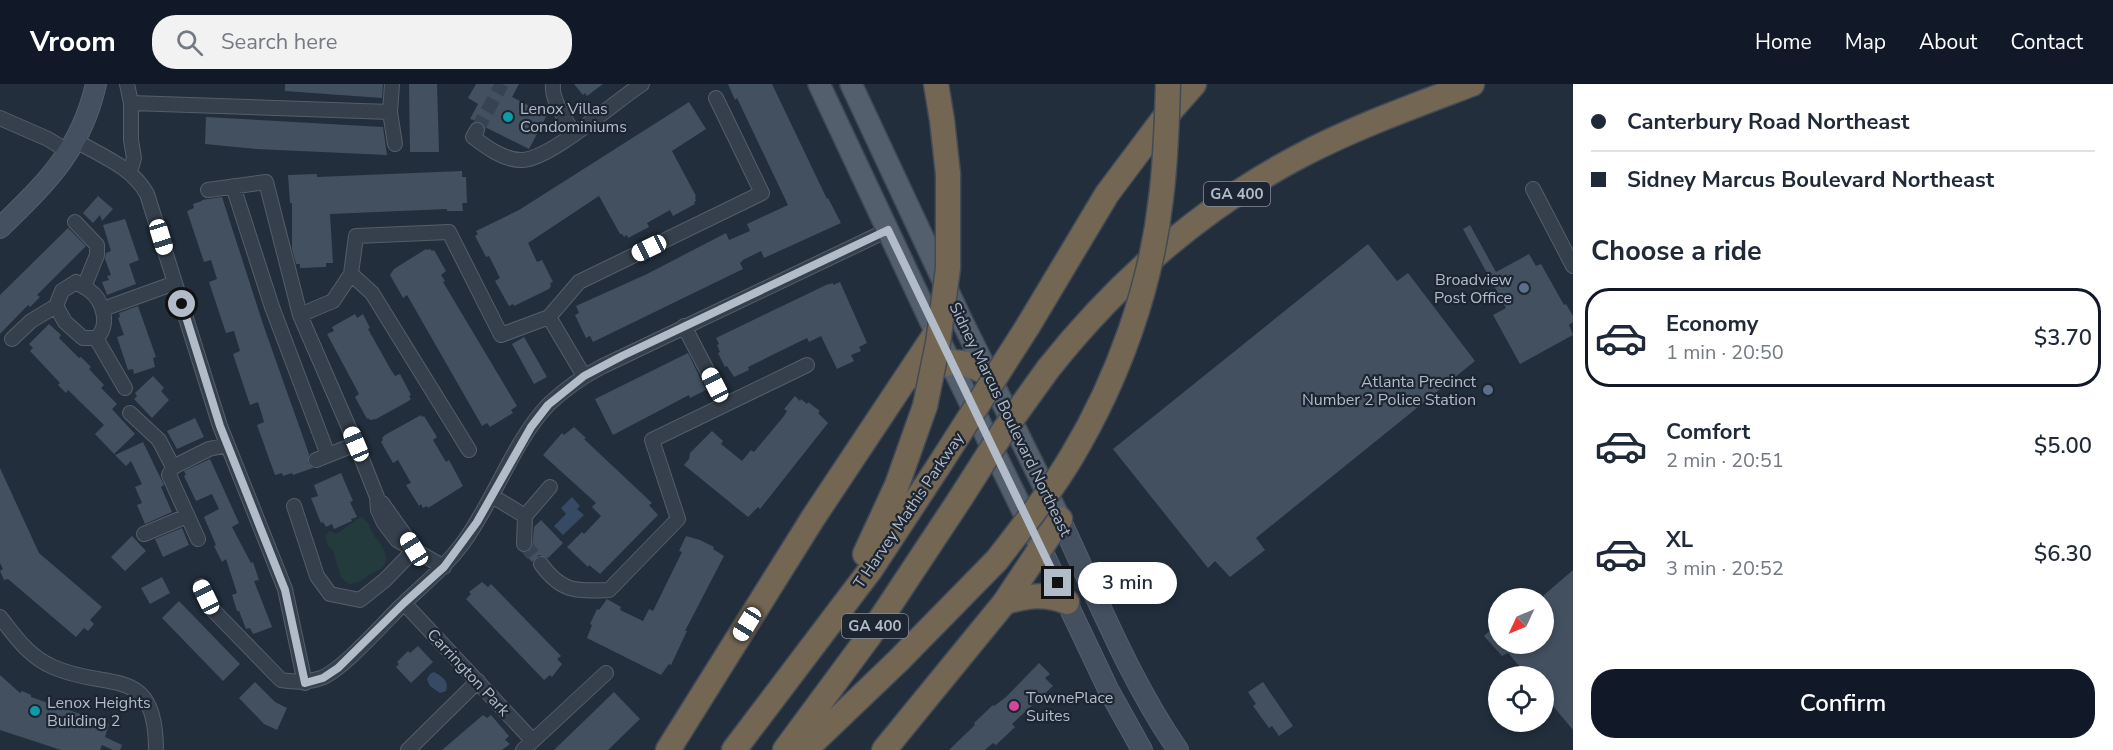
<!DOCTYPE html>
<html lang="en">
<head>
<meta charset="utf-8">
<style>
  :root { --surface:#fff; --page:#f2f2f3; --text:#1f2937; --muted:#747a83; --line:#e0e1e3; --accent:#111827 }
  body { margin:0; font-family:"Nunito Sans",sans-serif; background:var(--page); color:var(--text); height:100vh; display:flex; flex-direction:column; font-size:22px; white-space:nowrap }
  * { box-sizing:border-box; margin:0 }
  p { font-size:20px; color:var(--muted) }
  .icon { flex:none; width:33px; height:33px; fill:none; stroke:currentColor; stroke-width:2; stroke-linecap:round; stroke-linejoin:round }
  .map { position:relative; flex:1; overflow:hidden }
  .side { display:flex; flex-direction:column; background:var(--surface); width:540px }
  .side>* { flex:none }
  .guide { display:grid; align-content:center; height:132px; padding:0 18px; background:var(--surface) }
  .needle { width:39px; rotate:226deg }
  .controls { position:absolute; left:1488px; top:504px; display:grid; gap:12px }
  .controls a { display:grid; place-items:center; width:66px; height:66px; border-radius:50%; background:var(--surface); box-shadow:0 3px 9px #0003; font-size:30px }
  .end { position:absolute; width:27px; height:27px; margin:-14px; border:8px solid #b2bbc8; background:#111; box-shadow:0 0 0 3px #111 }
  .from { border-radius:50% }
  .bubble { position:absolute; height:42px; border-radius:21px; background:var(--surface); box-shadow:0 3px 9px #0003; font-size:20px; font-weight:600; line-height:42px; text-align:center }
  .car { position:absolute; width:18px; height:36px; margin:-18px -9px; border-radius:8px; box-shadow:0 0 4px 2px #0007; background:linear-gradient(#fff 24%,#345 0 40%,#fff 0 76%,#345 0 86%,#fff 0) }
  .guide b { display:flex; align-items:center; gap:21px; height:57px; font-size:22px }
  .guide b+b { border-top:2px solid var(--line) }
  .guide i { width:15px; height:15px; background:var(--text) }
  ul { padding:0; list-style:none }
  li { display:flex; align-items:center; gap:18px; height:99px; margin:0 12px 9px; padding:0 6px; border:3px solid transparent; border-radius:24px }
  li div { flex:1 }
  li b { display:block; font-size:22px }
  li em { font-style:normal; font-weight:600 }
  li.selected { border-color:var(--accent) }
  li>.icon { width:54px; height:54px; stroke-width:1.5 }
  h2 { padding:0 18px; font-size:27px; line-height:72px }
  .action { display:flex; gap:12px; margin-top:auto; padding:12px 18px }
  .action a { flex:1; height:69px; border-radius:24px; background:var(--accent); color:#fff; font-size:24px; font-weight:600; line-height:69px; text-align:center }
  header { display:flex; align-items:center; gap:36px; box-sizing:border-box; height:84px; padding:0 30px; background:var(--accent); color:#fff }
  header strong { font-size:28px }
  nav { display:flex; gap:33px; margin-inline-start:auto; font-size:21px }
  .search { width:420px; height:54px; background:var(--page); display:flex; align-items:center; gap:15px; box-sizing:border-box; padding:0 21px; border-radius:24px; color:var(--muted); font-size:22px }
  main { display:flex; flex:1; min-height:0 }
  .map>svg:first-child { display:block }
  .green { fill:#243b3d }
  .water { fill:#364a64 }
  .building { fill:#435060 }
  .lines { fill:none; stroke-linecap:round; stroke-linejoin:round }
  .street-tunnel { stroke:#384351; stroke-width:14; stroke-dasharray:14 7; stroke-linecap:butt }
  .street-casing { stroke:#545e6a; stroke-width:16 }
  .secondary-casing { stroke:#545e6a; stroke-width:22 }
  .primary-casing { stroke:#3f4955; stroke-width:24 }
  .highway-casing { stroke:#414b57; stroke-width:27 }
  .street { stroke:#36404c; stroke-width:14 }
  .secondary { stroke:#444f60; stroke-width:20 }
  .primary { stroke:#545f6d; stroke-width:21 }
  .highway { stroke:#736653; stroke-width:24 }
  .highway-bridge-casing { stroke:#414b57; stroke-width:27; stroke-linecap:butt }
  .highway-bridge { stroke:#736653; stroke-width:24 }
  .route { stroke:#b2bbc8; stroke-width:8 }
  .culture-dot { fill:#0f9aa8; stroke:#1c2531; stroke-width:2 }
  .service-dot { fill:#5c6f8a; stroke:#1c2531; stroke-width:2 }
  .hotel-dot { fill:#d1479c; stroke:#1c2531; stroke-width:2 }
  .labels { text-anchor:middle; stroke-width:4.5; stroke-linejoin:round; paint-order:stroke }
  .shield { fill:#1c2531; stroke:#858e9b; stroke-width:1.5 }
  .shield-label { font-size:15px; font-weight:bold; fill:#b2bbc8 }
  .poi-label { font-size:16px; fill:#b2bbc8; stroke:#1c2531; text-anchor:start }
  .street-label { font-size:16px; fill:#b2bbc8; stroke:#1c2531 }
</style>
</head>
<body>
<header>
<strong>Vroom</strong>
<div class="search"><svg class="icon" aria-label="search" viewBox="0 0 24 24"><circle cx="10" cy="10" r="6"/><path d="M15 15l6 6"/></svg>Search here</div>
<nav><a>Home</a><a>Map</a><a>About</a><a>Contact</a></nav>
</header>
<main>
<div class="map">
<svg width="1573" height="666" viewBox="0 0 1573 666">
  <rect width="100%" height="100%" fill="#222e3c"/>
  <!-- green -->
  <path class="green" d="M361,433C370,438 370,446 375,453C382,462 394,476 379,486C376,487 373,488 370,490C363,496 359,499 349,500L341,494L333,466L328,462L326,456V451L330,447L336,450Z"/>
  <!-- water -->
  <path class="water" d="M572,413L580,422L577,425L584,431L563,451L554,442L566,430L561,424Z
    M434,588C443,593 449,597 446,607L440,609L430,602L427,595L430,590Z"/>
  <!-- building -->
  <path class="building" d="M285,0H383L382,14L285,7Z
    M409,0H437L439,68H410Z
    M476,0H519L512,13L547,31L529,65L485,43L481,38L470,35L478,20L468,14Z
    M574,0H603L587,12L585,9L583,11Z
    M728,0H772L827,115L828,114L841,139L764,174L761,167L743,176L740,179L743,185L593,258L590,252L586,254L575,231L579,229L576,222L647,190L726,149L729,156L750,147L747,140L788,121L737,14L735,16Z
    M689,18L706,45L672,67L696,112L695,113L696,117L694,118L695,120L673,132L670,126L647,139L649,143L628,154L627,151L624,153L622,150H620L599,112L528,159L537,178L542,176L553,198L550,199L551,202L549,205L514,222L513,220L509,222L495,197L500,194L489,172L486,173L475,152L478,150L476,147L519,126Z
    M206,33L383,43L387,71L256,65L205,60Z
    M462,87V93H466L467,119H462L463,127H447V125L330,130L333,179H326V183L300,184V180H296L292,165V119H290L288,91L317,90V93Z
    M98,112L113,125L102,137L100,131L93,139L83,129Z
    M222,113L264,243L309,370L308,379L313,384L293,391L292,389L283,392L282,389L275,391L257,341L264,338L258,318L250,321L233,270L240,267L234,247L226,249L209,198L217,195L211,176L204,178L187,127L194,124L193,120L202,117V116Z
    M125,135L139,176L129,180L136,200L107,211L102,198L109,196L107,192L111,191L105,175L106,169L111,167L103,141Z
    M1470,141L1496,188L1529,170L1536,182L1541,180L1564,221L1566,220L1573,232V238L1569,241L1573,251L1520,280L1493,231L1506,224L1463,145Z
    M68,144L86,162L37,211L40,213L30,223L28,221L0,250V211Z
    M1368,160L1397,197L1408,189L1475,277L1256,454L1265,466L1230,493L1215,477L1208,484L1113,365Z
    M426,165L427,166L430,165L432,167L434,166L446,187L441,191L445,197L443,198L517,322L511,326L513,329L490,343L487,339L482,342L407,211L403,214L390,191L394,185Z
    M840,198L867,259L859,263L861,267L851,271L854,277L837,285L821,252L809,258L807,254L748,283L749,286L734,293L727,282L725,283L718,269L720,268L717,261L719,260L716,254L826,201L833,199V201Z
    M138,222L156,273L153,274L155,283L134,290L133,285L128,286L117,253L124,251L118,234L120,233L119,229Z
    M355,230L357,234L363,230L370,244L368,245L391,286L395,292L400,290L411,311L409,312L411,315L407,318L376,335L370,336L368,334L367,335L355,313L359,310L327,250L334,247L332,243Z
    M49,240L61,251L59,254L79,274L81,273L91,283L89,285L104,301L101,304L117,320L112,325L135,350L114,370L95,350L104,341L68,306L66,309L58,301L60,299L30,267L33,264L29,260Z
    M524,253L547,293L534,300L512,260Z
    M688,269L706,306L690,314L689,311L613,351L595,315Z
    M153,292L164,304L161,307L169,316L152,334L134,315L137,312L135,309Z
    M795,312L800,317L801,315L807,320L808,318L820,327L818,329L828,339L760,425L758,423L748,433L684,381L689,375L690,369L712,347L723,357L721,360L742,377L751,366L754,368L784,332L787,327L784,325Z
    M421,331L422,333L424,332L437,353L433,356L446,378L449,376L463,402L428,424L427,422L423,424L421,420L419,422L406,401L411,399L398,376L393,379L381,358L383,356L382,354L385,351Z
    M195,334L204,353L177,365L167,347Z
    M574,343L586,354L584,355L652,419L649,421L658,431L600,490L589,481L588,483L567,463L582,448L584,450L601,432L592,423L596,419L543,371L562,349L564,351Z
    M143,358L160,393L164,401L161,403L172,428L145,440L137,421L142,419L135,403L142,400L131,377L126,382L115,371Z
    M210,375L239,439L232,443L251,479L253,478L259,496L254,497L272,543L253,550L250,544L246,545L239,527H237L232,511L237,509L226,475L222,478L214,462L216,461L204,433L219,425L212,410L196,417L184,392L186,391L184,387Z
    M0,384L39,469L102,523L90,536L94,540L88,547L84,544L76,553L8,495L4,496L0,487L3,485L0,479Z
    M341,389L353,417L350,418L357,433L351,435L352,437L334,445L332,440L326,443L323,438L321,439L311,414L318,412L314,401Z
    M541,436L563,459L548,474L539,471L532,478L524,469L532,464L534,443Z
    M182,444L189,461L163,473L155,455Z
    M132,452L146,467L125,487L111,473Z
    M686,452L700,456L714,463L713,465L724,472L685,547H687L671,581L669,580L661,591L587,554L592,541L590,540L597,525L599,526L607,515L621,523L620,526L643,537L649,525L653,527L682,468L679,467Z
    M1573,486V646L1544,611V592H1528L1508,569L1502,572L1484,552L1498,539V560H1544V511Z
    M162,493L170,509L150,520L141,504Z
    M482,498L488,503L491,500L561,572L557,575L562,580L552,593L550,591L544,596L466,515L471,510L469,508Z
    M179,517L240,580L223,597L162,534Z
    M418,562L433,578L411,599L396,583L399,580L397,578L408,567L410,569Z
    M1039,579L1050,590L1045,594L1053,602L1012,640L1015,643L996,661L993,659L985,666H949L975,641L974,639L993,621L994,622L1006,613Z
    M0,591L20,609L22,607L31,611V613L109,640L105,653L122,661L120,666H113L102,661L100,666H61L0,646Z
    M255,598L275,618L287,624L277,646L264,640L239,614Z
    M1263,598L1293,642L1279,652L1272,642L1269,644L1253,622L1256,620L1248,608Z
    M614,608L640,635L608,666H554Z
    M483,631L487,634L491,631L509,652L505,656L510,660L502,666H442Z"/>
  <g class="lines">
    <!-- street-tunnel -->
    <path class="street-tunnel" d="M477,46L502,0
      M524,460L541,480"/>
    <!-- street casing -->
    <g class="street-casing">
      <path id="street" d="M127,0L131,19V56L134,74L130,88
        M392,0L390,28L395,60
        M553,0C551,16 566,35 573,49
        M131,19L390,28
        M0,34L48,55L69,68
        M477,46L473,53C486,63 505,77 523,76C552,74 614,18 642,0
        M76,57C102,72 132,83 147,110L220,342L285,505L305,599
        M233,102L272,223L328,371
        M1533,105L1573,182
        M208,106L266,98L300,231L356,360L377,413L378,426L384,439L397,456L444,483
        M75,138L97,161V171L84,203
        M351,190L372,209L469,366
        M76,198C80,201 86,203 89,206C103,216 111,242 96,254H83L65,238L56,222L62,207Z
        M103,225L175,199
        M300,231L333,217L351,190L356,152L449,148L501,251L549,233L579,198L762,109L716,14
        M549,233L584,292
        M684,242L725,321
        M96,254L125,304
        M12,255L31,237L56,222
        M130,329L159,356L173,383
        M316,376L356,360
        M492,412L525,432L524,460
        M382,419L414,464
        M294,422L317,492L330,510L360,516L385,496L415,465
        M525,432L550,403
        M144,450L187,432
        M198,455L169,391L173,383L209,365L227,361
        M541,480C562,509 577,507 609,506L678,435L652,356L807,281
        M201,502L212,525L281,596C295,598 307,599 321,594C342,586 381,542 399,524C421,502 444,485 463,459C494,417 514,356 549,320C565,305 582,293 601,283L888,146
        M404,519L533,657
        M0,533C16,553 28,572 53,583C109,608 156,579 156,666
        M408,666L478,597
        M523,666L606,589"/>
    </g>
    <!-- secondary casing -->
    <g class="secondary-casing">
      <path id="secondary" d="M0,144C47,98 81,66 96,0
        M1060,435C1097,513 1129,595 1178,666
        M1041,464L1108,605L1142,666"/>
    </g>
    <!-- primary casing -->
    <g class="primary-casing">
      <path id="primary" d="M819,0L936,249L1041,464
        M851,0L962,237L1060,435"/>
    </g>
    <!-- highway casing -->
    <g class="highway-casing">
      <path id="highway" d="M936,0L942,36L948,90
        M1028,242L1107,110L1164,34L1194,0
        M1048,285C1117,198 1201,124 1300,72C1355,43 1414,22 1472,0
        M917,292C951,276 954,272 989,290
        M865,470L897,401L925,322
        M1005,518C1027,512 1045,509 1067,518
        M668,666L813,434L936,249
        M734,666L871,485L938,383
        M785,666L870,551L960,415
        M805,666L899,576L997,476
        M884,666L1005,518L1060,435"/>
    </g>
    <!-- street -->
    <use href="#street" class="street"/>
    <!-- secondary -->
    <use href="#secondary" class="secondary"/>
    <!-- primary -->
    <use href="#primary" class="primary"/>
    <!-- highway -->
    <use href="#highway" class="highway"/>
    <!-- highway-bridge casing -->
    <g class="highway-bridge-casing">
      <path id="highway-bridge" d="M925,322L938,259L948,184V90
        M938,383L1028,242
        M960,415L1002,349L1048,285
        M997,476C1023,442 1050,409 1072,372C1118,295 1151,204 1161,114C1166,76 1167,38 1168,0"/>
    </g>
    <!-- highway-bridge -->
    <use href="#highway-bridge" class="highway-bridge"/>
  </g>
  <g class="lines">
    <!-- route -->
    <path class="route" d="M182,220L220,342L285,506L305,599L323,594L338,584L404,519L444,483L477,438L531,343L548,321L584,292L622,272L888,146L1058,499"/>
  </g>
  <!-- markers -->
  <g class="culture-dot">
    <circle cx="508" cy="33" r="6"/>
    <circle cx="35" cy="627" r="6"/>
  </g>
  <g class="service-dot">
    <circle cx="1524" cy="204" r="6"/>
    <circle cx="1488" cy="306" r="6"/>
  </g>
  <circle class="hotel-dot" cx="1014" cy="622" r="6"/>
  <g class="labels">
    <!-- shield labels -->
    <g class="shield">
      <rect x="1204" y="98" width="66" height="24" rx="4.5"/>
      <rect x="842" y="530" width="66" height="24" rx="4.5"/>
    </g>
    <g class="shield-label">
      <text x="1237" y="115">GA 400</text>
      <text x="875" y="547">GA 400</text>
    </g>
    <!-- poi labels -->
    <g class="poi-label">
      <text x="520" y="30">Lenox Villas<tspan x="520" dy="18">Condominiums</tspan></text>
      <text x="1512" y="201" text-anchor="end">Broadview<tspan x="1512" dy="18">Post Office</tspan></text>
      <text x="1476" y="303" text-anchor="end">Atlanta Precinct<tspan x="1476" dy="18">Number 2 Police Station</tspan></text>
      <text x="1026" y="619">TownePlace<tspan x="1026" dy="18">Suites</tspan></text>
      <text x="47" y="624">Lenox Heights<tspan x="47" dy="18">Building 2</tspan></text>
    </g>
    <!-- street labels -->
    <g class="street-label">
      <text transform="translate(1011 335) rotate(64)" y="6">Sidney Marcus Boulevard Northeast</text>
      <text transform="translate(908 426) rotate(-56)" y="6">T Harvey Mathis Parkway</text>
      <text transform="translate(469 588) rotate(47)" y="6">Carrington Park</text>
    </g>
  </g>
</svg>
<div class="controls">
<a><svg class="needle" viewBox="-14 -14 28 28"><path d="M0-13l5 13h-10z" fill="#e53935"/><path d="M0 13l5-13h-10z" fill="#747a83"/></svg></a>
<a><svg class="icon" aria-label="locate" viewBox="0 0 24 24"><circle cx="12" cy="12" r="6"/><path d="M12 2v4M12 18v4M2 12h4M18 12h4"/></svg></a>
</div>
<i class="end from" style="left:182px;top:220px"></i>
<i class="end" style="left:1058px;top:499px"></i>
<div class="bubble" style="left:1078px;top:478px;width:99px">3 min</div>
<i class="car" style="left:161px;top:153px;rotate:163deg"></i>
<i class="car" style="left:649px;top:164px;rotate:244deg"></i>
<i class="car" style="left:715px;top:301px;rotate:333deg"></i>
<i class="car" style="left:356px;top:360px;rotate:337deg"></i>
<i class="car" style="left:414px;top:465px;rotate:328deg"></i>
<i class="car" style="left:206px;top:513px;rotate:334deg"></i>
<i class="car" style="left:747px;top:540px;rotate:212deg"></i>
</div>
<section class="side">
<div class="guide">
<b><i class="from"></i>Canterbury Road Northeast</b>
<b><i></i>Sidney Marcus Boulevard Northeast</b>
</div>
<h2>Choose a ride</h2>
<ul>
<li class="selected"><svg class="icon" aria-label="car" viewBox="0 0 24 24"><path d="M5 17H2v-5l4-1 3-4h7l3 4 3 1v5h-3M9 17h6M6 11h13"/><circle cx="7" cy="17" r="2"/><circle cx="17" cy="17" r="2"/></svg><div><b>Economy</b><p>1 min · 20:50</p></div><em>$3.70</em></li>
<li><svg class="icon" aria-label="car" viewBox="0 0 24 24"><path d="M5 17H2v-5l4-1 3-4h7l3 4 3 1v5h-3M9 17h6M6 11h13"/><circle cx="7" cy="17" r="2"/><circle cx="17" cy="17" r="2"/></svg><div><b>Comfort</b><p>2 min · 20:51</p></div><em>$5.00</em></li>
<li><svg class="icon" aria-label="car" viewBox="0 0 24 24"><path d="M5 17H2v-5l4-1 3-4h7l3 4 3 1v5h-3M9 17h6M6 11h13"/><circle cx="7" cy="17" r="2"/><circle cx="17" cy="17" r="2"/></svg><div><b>XL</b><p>3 min · 20:52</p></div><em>$6.30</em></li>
</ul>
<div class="action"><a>Confirm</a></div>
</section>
</main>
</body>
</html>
